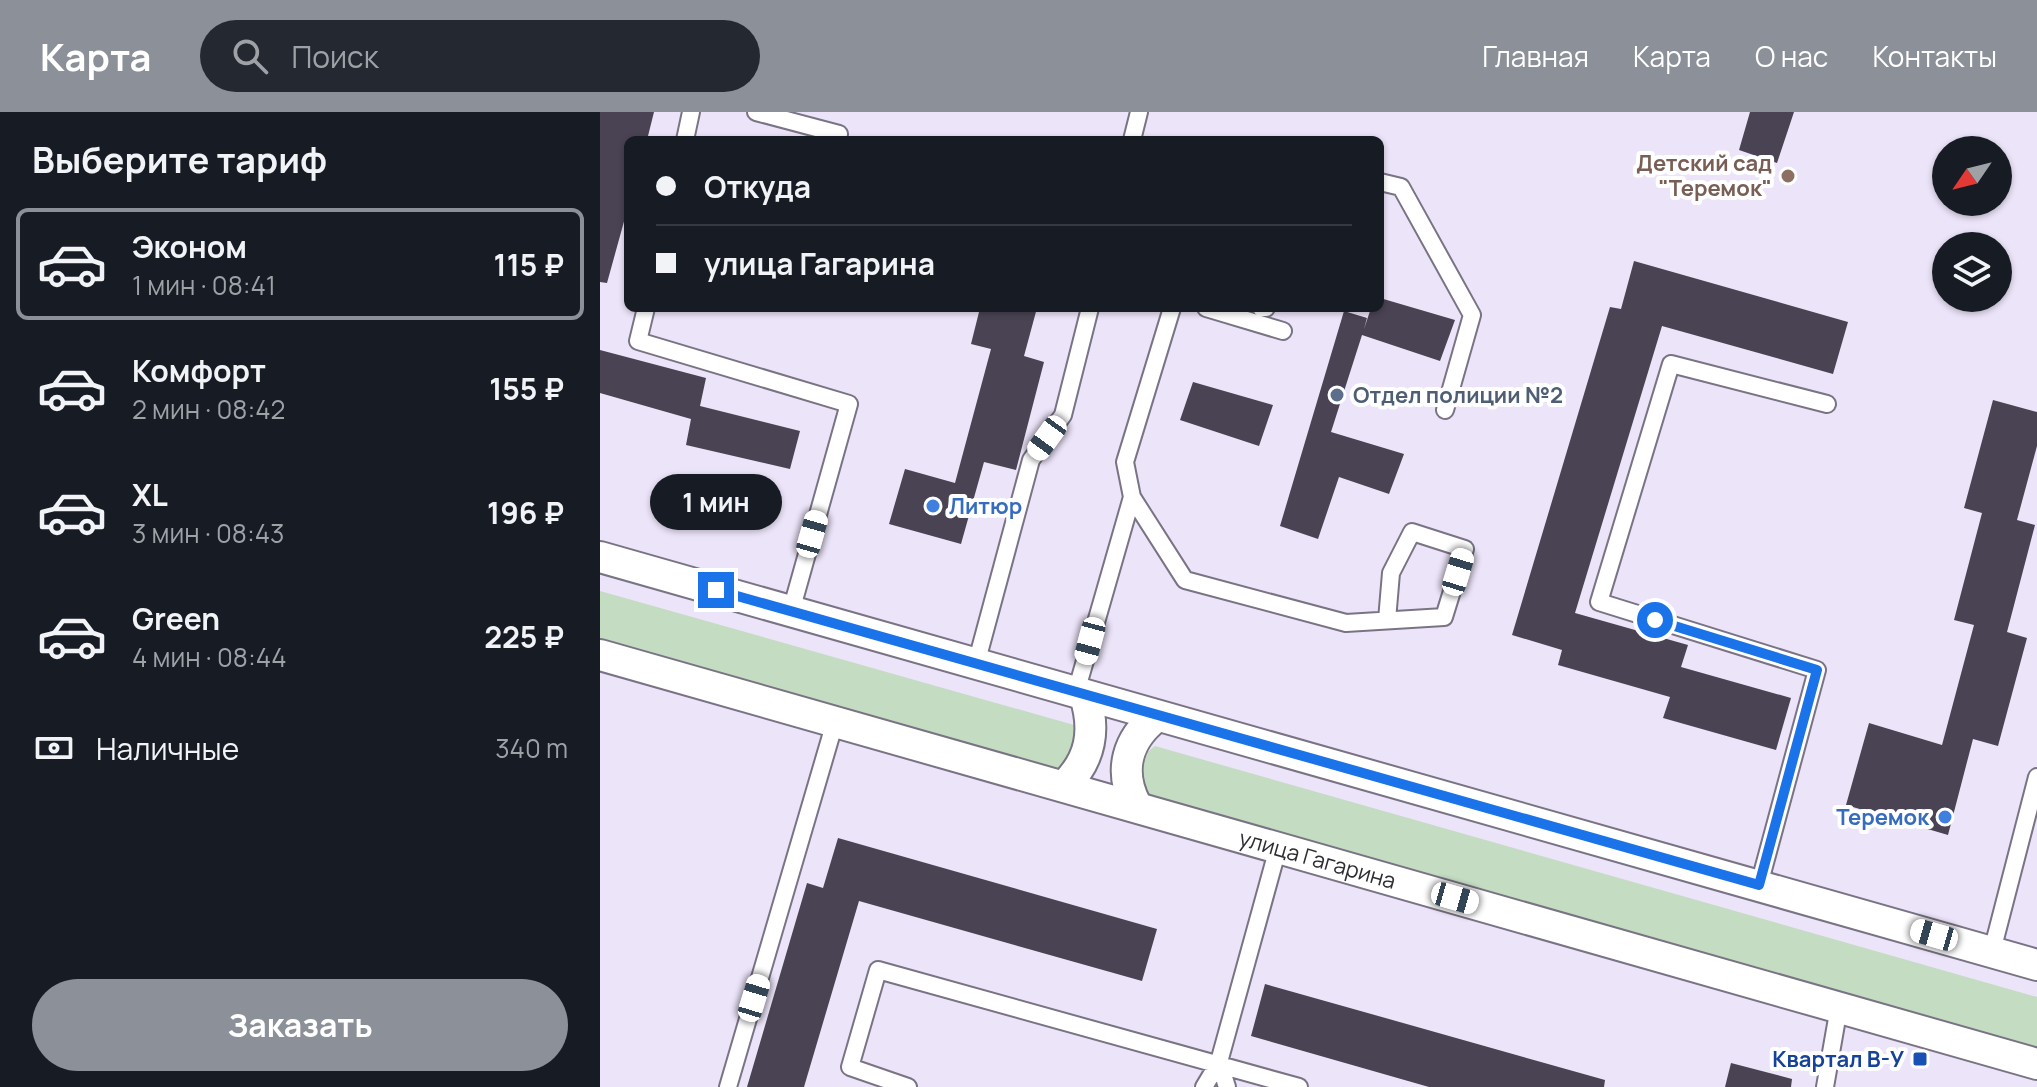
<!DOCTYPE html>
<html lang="ru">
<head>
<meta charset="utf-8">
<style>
  :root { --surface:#171b24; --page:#242831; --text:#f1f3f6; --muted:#9ea1a6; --line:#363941; --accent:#8c9099 }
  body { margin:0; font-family:Manrope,sans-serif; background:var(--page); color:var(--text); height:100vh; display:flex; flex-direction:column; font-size:30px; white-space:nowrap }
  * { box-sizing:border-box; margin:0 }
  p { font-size:26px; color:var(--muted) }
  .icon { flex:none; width:44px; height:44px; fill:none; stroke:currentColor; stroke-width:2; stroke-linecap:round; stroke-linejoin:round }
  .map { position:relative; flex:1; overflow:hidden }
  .panel { display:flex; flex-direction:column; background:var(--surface); width:600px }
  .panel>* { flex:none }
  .banner { position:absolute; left:24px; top:24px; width:760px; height:176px; border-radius:12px; box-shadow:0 2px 6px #0004; display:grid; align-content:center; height:176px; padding:0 32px; background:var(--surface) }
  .needle { width:52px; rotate:235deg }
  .fabs { position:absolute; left:1332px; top:24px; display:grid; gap:16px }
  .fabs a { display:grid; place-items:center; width:80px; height:80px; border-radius:50%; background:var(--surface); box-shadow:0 2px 6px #0004; font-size:40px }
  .end { position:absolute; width:36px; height:36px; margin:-18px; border:10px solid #1a73e8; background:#fff; box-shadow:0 0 0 4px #fff }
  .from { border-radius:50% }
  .bubble { position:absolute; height:56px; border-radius:28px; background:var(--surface); box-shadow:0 2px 6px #0004; font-size:26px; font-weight:700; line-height:56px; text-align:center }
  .car { position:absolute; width:24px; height:48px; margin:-24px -12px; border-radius:10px; box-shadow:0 0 6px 2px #0007; background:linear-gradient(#fff 24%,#345 0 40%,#fff 0 76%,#345 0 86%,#fff 0) }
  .banner b { display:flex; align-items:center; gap:28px; height:76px; font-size:30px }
  .banner b+b { border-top:2px solid var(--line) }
  .banner i { width:20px; height:20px; background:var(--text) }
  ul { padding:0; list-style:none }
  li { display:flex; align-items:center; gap:24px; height:112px; margin:0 16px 12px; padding:0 16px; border:4px solid transparent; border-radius:12px }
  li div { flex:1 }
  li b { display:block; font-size:30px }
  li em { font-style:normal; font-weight:700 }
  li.selected { border-color:var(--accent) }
  li>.icon { width:72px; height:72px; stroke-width:1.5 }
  h2 { padding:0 32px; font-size:36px; line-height:96px }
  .pay { display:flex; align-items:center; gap:20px; height:88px; padding:0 32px; font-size:30px }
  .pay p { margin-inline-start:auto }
  .cta { display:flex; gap:16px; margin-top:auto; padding:16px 32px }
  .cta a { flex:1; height:92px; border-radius:48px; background:var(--accent); color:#fff; font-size:32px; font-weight:700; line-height:92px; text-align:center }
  header { display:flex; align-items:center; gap:48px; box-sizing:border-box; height:112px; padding:0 40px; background:var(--accent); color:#fff }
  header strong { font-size:38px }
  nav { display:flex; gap:44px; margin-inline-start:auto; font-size:28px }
  .search { width:560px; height:72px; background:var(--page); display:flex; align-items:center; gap:20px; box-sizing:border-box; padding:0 28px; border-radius:44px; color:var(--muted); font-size:30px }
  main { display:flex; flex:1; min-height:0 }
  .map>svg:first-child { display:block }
  .green { fill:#c4dcc1 }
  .building { fill:#4a4353 }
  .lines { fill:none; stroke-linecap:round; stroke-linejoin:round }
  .lane-casing { stroke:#797384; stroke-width:20 }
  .street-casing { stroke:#797384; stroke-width:34 }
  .lane { stroke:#fff; stroke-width:16 }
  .street { stroke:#fff; stroke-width:30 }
  .route { stroke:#1a73e8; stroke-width:10 }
  .education-dot { fill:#8d6e63; stroke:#fff; stroke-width:3 }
  .service-dot { fill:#5c6f8a; stroke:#fff; stroke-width:3 }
  .shop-dot { fill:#3f7fe0; stroke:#fff; stroke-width:3 }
  .transit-dot { fill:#1a4fb4; stroke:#fff; stroke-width:3 }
  .labels { text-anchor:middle; stroke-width:8; stroke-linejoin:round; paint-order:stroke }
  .education-label { font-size:22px; font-weight:bold; fill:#785e54; stroke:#fff; text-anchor:end }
  .service-label { font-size:22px; font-weight:bold; fill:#4e5e75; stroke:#fff; text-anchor:start }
  .shop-label { font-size:22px; font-weight:bold; fill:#366cbe; stroke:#fff; text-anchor:start }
  .street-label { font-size:22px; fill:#2f2c33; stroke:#fff }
  .transit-label { font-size:22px; font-weight:bold; fill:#164399; stroke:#fff; text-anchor:end }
</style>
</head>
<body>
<header>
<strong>Карта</strong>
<div class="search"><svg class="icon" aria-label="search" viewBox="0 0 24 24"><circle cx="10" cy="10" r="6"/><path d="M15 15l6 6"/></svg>Поиск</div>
<nav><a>Главная</a><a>Карта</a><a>О нас</a><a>Контакты</a></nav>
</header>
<main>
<section class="panel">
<h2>Выберите тариф</h2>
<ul>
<li class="selected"><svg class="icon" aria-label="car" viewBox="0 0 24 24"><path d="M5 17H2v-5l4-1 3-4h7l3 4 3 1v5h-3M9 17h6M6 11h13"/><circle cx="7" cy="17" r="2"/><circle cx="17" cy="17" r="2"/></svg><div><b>Эконом</b><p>1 мин · 08:41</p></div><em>115 ₽</em></li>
<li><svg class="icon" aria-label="car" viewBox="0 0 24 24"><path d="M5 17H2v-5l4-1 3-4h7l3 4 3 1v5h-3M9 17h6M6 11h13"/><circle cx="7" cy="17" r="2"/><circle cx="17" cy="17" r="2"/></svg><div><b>Комфорт</b><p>2 мин · 08:42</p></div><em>155 ₽</em></li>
<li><svg class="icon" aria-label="car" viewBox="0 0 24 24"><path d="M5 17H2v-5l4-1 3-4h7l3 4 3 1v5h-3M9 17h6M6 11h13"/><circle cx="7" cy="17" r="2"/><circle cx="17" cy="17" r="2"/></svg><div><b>XL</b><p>3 мин · 08:43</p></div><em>196 ₽</em></li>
<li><svg class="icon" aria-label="car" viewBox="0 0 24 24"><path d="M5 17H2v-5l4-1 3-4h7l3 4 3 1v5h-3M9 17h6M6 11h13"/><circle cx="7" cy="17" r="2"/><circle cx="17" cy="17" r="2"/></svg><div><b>Green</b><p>4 мин · 08:44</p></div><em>225 ₽</em></li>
</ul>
<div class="pay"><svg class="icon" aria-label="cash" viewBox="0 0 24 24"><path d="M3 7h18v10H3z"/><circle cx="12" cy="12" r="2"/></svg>Наличные<p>340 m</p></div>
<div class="cta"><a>Заказать</a></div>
</section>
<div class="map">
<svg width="1437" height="975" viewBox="0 0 1437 975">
  <rect width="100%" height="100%" fill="#ece4f9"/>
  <!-- green -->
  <path class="green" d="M0,479L474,613L478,631L467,657L454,660L0,532Z
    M555,634L1437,885V940L546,686C540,665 534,649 555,634Z"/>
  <!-- building -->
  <path class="building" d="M0,0H54L47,28H28V95L7,171L0,170Z
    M1150,0H1194L1177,51L1139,38Z
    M1034,149L1248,210L1233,262L1062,214L975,501L1088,533L1081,555L1191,586L1176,638L1063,606L1070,585L958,553L962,538L912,523L1010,195L1021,197Z
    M780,186L855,208L840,249L762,223L731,320L804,342L789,382L739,365L718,427L680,414L744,199L767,206L764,217L771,196H780Z
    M380,196H437L424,244L444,250L416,358L384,350L361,432L289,412L305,357L355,371L391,237L371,232Z
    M0,238L106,266L100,294L200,319L190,357L86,333L91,307L0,281Z
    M593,270L673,293L659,334L580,308Z
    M1393,288L1437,300V334L1417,408L1435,413L1407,520L1427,526L1398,634L1373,627L1348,723L1246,693L1269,611L1342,633L1374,513L1354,508L1382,401L1364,396Z
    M238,726L557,817L542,869L259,789L204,975H147L207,771L223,776Z
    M665,872L1005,968L1004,975H829L651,924Z
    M1131,951L1192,967L1191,975H1125Z"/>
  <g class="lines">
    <!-- lane casing -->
    <g class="lane-casing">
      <path id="lane" d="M156,0L239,22
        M85,28L91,0
        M532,28L539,0
        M780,70L801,75L872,203L845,298
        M46,196L38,229L249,292L191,499
        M606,196L683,219
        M661,196H666
        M532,385L585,468L746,511L844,505L865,437L812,420L791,461L787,508
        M376,552L431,348L463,303L490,196
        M476,580L532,385L525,350L572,196
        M1159,773L1217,558L999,490L1071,252L1227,292
        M1392,839L1437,665
        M619,950L627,975
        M128,975L235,610
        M308,975L250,955L278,858L699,975
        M604,975L619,950L678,736
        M1225,975L1239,895"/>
    </g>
    <!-- street casing -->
    <g class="street-casing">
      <g id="street">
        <path d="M0,445L1437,853"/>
        <path id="s1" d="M0,543L1437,952"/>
        <path d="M464,674C491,648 496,619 485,584"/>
        <path d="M536,693C518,659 527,627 557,604"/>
      </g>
    </g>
    <!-- lane -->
    <use href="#lane" class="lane"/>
    <!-- street -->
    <use href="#street" class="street"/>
  </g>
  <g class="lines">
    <!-- route -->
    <path class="route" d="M116,478L1159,773L1217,558L1055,508"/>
  </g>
  <!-- markers -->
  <circle class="education-dot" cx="1188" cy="64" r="8"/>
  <circle class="service-dot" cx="737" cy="283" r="8"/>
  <g class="shop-dot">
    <circle cx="333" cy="394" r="8"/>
    <circle cx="1345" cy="705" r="8"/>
  </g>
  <rect class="transit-dot" x="1312" y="939" width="16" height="16" rx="4"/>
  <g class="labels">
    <!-- education labels -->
    <g class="education-label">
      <text x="1172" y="59">Детский сад<tspan x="1172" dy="25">"Теремок"</tspan></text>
    </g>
    <!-- service labels -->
    <g class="service-label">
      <text x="753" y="291">Отдел полиции №2</text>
    </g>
    <!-- shop labels -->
    <g class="shop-label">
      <text x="349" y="402">Литюр</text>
      <text x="1329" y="713" text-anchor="end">Теремок</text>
    </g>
    <!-- street labels -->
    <g class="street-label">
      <text dy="8" stroke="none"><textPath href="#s1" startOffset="746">улица Гагарина</textPath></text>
    </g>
    <!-- transit labels -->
    <g class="transit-label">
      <text x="1304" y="955">Квартал В-У</text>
    </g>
  </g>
</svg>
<div class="fabs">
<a><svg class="needle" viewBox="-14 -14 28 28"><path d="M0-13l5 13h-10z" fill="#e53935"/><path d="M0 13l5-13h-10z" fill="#9ea1a6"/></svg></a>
<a><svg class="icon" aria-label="layers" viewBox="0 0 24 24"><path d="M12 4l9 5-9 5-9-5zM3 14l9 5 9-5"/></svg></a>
</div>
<i class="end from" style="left:1055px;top:508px"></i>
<i class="end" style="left:116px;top:478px"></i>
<div class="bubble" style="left:50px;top:362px;width:132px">1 мин</div>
<i class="car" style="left:447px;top:326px;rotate:216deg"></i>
<i class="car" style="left:212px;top:422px;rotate:16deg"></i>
<i class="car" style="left:858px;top:460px;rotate:17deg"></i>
<i class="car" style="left:490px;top:529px;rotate:195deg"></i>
<i class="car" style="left:855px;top:786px;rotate:106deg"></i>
<i class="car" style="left:1334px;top:823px;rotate:286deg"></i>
<i class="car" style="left:154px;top:886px;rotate:17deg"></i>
<div class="banner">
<b><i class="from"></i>Откуда</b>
<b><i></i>улица Гагарина</b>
</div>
</div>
</main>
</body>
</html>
